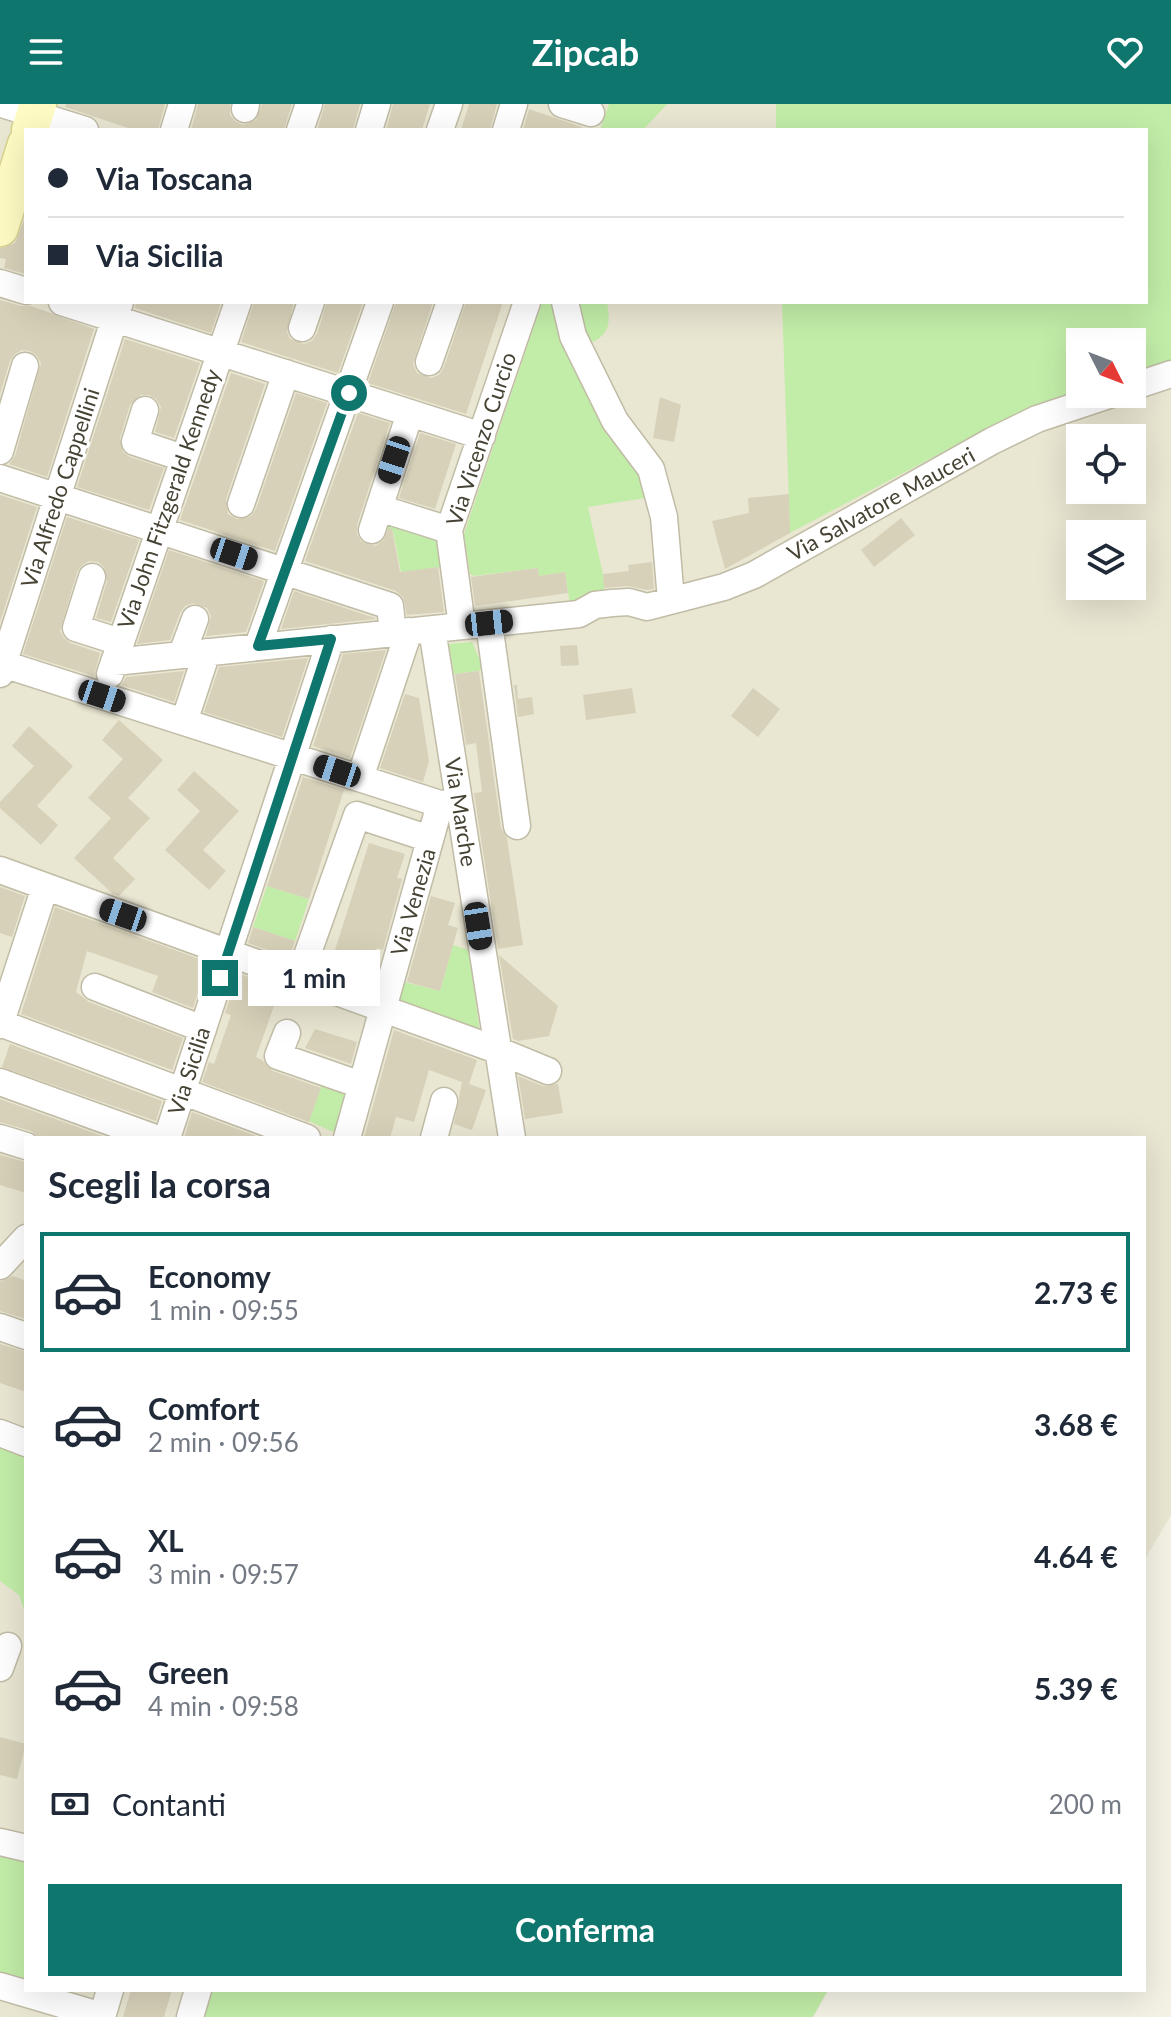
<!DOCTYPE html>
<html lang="it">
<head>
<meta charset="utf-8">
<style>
  :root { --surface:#fff; --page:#f2f2f3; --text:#1f2937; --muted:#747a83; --line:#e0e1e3; --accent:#0f766e }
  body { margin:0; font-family:Lato,sans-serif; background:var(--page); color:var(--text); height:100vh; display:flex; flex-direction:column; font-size:30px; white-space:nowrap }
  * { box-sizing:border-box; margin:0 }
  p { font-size:26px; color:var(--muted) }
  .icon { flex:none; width:44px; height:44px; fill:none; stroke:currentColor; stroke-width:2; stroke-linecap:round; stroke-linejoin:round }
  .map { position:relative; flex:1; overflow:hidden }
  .sheet { position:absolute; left:24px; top:1032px; width:1122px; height:856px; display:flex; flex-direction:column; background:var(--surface); border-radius:0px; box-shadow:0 8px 32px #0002 }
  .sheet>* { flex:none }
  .banner { position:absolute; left:24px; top:24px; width:1124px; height:176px; border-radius:0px; box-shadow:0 8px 32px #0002; display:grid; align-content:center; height:176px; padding:0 24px; background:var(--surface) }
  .needle { width:52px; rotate:132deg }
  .fabs { position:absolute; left:1066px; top:224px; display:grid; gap:16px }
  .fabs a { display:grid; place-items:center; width:80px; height:80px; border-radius:0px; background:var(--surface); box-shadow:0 8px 32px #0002; font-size:40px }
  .end { position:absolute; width:36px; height:36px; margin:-18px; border:10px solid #0f766e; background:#fff; box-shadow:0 0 0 4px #fff }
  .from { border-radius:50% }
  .bubble { position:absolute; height:56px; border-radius:0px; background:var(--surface); box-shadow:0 8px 32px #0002; font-size:26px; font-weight:700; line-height:56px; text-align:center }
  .car { position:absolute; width:24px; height:48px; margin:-24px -12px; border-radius:10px; box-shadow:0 0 6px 2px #0007; background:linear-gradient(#222 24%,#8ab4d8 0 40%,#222 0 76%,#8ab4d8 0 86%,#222 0) }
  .banner b { display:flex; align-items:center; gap:28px; height:76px; font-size:30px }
  .banner b+b { border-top:2px solid var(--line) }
  .banner i { width:20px; height:20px; background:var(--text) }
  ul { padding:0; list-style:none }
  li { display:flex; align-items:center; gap:24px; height:120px; margin:0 16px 12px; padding:0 8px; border:4px solid transparent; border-radius:0px }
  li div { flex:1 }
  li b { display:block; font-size:30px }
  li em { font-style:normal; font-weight:700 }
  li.on { border-color:var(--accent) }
  li>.icon { width:72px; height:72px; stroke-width:1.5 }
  h2 { padding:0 24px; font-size:36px; line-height:96px }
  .pay { display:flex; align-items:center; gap:20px; height:88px; padding:0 24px; font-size:30px }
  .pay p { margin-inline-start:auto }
  .cta { display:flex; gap:16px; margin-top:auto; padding:16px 24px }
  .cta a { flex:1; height:92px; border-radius:0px; background:var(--accent); color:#fff; font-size:32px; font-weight:700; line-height:92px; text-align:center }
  header { display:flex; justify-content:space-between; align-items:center; height:104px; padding:0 24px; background:var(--accent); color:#fff; font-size:36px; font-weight:700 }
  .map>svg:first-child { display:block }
  .residential { fill:#e9e6d2; fill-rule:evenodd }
  .green { fill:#c2eda8 }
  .building { fill:#d7d1b9 }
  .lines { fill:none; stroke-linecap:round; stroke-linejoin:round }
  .street-casing { stroke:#c1bca6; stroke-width:29 }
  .secondary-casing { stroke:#d9d38f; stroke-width:39 }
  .street { stroke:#fff; stroke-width:26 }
  .secondary { stroke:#fffbc4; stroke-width:36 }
  .route { stroke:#0f766e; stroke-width:10 }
  .labels { text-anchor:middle; stroke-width:6; stroke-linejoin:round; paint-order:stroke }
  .street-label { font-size:22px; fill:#474334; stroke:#fff }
</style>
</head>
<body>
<header><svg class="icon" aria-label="menu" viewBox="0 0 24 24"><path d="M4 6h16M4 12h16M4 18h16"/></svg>Zipcab<svg class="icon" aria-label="heart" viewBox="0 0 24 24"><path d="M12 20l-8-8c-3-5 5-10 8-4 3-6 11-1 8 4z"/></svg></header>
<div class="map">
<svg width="1171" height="1913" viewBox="0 0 1171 1913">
  <rect width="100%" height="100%" fill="#f4f2e5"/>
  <!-- residential -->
  <path class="residential" d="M0,0H1171V1411L1144,1457V1034H26V1886H828L813,1913H0ZM26,26H1146V198H26ZM1080,238H1132V290H1080ZM1080,334H1132V386H1080ZM1080,430H1132V482H1080Z"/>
  <!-- green -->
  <path class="green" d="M609,0H667L643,26H600Z
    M776,0H1171V263L1132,275V238H1080V290H1085L1005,315L790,429L782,198H1146V26H776Z
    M542,198H557L584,285L597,312L643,376L645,394L588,403L603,470L605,495L570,501L565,468L539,472L538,464L474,472L470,470L464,430Z
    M574,198H607C610,216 611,229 593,238L582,228Z
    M386,415L436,432L442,463L401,468L393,427L381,425Z
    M472,538L484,566L454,570L449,540Z
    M267,782L309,795L295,837L253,823Z
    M453,841L469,846L480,930L397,899L404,878L440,887Z
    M323,977L347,986L336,1029L309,1017Z
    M0,1335L26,1346V1511L19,1491L0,1477Z
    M0,1753L26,1756V1880L0,1870Z
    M209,1886H828L813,1913H202Z"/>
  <!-- building -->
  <path class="building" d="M66,0H165L158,26H134L65,3Z
    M198,0H230V11L235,17L243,21L256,16L262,0H292L284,26H191Z
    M325,0H360L353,26H317Z
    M393,0H430L422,26H386Z
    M469,0H497L490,26H461Z
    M529,5L582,23L581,26H523Z
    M26,111V170L4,164L6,155L0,154V144L15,139Z
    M0,196L21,202H31L94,225L47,373L9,360L15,352L41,259L37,252L30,247L22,246L15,250L10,257L0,290Z
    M136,198H221L211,229L135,204Z
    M254,198H294L287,228L290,235L304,240L312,237L317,230L327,198H363L338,269L241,238Z
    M396,198H433L413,260L417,269L431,274L439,271L444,263L466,198H503L466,310L368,279Z
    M125,235L200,259L174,334L155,328L161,303L156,295L149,291H141L130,301L120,334L123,348L130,353L164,364L149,406L77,383Z
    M231,269L265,280L226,395L228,410L237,415L251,412L256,405L296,289L327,299L275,447L180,416Z
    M660,293L681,301L674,338L653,334Z
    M358,309L390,319L357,421V430L361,437L375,442L383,437L389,424L392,425L400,468L438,463L444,508L407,511L403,493L396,487L305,457Z
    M420,329L456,340L435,405L399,394Z
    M789,390L790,429L725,465L712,417L749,409L748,394Z
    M0,391L37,403L0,518Z
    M67,413L139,436L111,518L96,514L107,477L104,463L98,458L89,457L82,461L77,468L60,527L64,534L70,539L100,549L94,572L23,550Z
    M901,414L915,431L874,463L861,446Z
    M169,446L264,477L246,528L206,532L211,512L207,504L193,499L185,502L180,509L170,536L137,540Z
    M652,458L654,485L647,486L628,482L604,484L603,470L629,467L628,461Z
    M538,464L539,472L565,468L568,489L475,502L471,473Z
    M294,487L375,514V515L281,525Z
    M577,541L579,561L561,562L560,542Z
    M386,546L350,654L313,642L343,550Z
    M308,554L282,633L204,608L219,563Z
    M184,567L174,598L121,581L126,573Z
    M479,567L501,724L507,734L523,841L498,845L474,689L482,688L476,639L466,641L455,570Z
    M514,581H517L518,595L532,593L534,610L518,613Z
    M632,584L636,609L586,616L583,591Z
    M753,584L780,605L758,633L731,612Z
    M405,590L419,594L429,657L423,678L380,664Z
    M119,616L163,656L128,694L150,714L113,754L135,775L119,792L113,790L74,754L111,714L88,694L123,655L102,636Z
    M29,622L73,662L37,702L58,721L41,741L0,704V698L34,662L12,642Z
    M194,667L239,707L203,746L226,767L209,786L165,746L200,707L177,686Z
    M303,673L344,686L309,795L267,782Z
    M369,739L405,750L397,774L402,775L383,846L377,844L365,880L328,868Z
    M0,783L25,792L12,833L0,829Z
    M431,792L455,799L448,821L458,824L440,887L407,878Z
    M55,803L208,858L193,904L152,888L158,872L87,847L76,888L89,898L183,934L172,966L21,910Z
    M253,823L295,837L289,854L248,839Z
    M499,851L558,902L549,932L518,937L513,935Z
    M238,869L280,885L256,953L262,956L273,967L321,984L309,1018L202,978L209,958L214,960L231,911L225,909Z
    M315,925L357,938L351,960L305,944Z
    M394,926L477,956L469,980L486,986L472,1026L454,1020L462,978L429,966L414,1018L396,1013L390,1034H364Z
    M10,940L162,997L156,1017L2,963Z
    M518,972L543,982L558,980L563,1009L525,1015Z
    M0,995L108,1034H39L31,1027L0,1018Z
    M192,1008L261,1034H184Z
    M0,1051L26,1058V1089L0,1081Z
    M13,1172L26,1177V1215L0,1207V1178Z
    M0,1240L26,1248V1288L0,1279Z
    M0,1633L26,1640L17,1675L0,1671Z
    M131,1886H172L164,1913H123Z"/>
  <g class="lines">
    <!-- street casing -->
    <g class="street-casing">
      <path id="street" d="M2,0L85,26
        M562,0L591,9
        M245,5L246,0
        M174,26L182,0
        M300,26L309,0
        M369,26L377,0
        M440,26L449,0
        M506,26L514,0
        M0,179L26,187
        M62,198L482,332
        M565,198L573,232L615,317L651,365L664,413L671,496
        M302,224L311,198
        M429,258L450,198
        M1132,283L1171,270
        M145,306L135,338L183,354
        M0,347L25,262
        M0,374L390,502L393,529
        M241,400L286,269
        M379,404L449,426
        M372,426L410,309
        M92,473L76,524L120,538
        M489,519L517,722
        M462,522L449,426L527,198
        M432,525L512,1034
        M258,542L380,198
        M182,550L195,515
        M114,558L579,510L595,501L612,499L629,498L647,503L724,483L754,471L992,337L1037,315L1112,290
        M0,559L440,700L459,698
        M0,570L120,198
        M110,570L238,198
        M184,618L207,548
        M360,674L409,527
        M0,766L497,946L548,967
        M299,874L357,711L430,735
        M95,883L203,925
        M0,919L307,1034
        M0,921L45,783
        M287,929L278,952L361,981
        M0,978L155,1034
        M0,1034L26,1042
        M167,1034L331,535
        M347,1034L440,700
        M434,1034L444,997
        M0,1162L26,1134
        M0,1223L26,1232
        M0,1329L26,1339
        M0,1564L8,1542
        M0,1738L26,1744
        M0,1882L102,1912
        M102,1913L110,1886
        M190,1913L198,1886"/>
    </g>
    <!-- secondary casing -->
    <g class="secondary-casing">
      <path id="secondary" d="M30,26L38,0
        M0,124L26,40"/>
    </g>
    <!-- street -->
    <use href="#street" class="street"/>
    <!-- secondary -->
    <use href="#secondary" class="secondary"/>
  </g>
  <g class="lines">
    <!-- route -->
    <path class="route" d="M220,874L331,535L258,542L349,289"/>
  </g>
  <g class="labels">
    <!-- street labels -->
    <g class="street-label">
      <text transform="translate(481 335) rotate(-72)" y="8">Via Vicenzo Curcio</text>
      <text transform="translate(60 384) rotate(-72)" y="8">Via Alfredo Cappellini</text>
      <text transform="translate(169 395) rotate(-71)" y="8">Via John Fitzgerald Kennedy</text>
      <text transform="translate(881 400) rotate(-29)" y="8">Via Salvatore Mauceri</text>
      <text transform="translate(461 708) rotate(81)" y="8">Via Marche</text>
      <text transform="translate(413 798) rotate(-74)" y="8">Via Venezia</text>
      <text transform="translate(189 967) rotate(-72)" y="8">Via Sicilia</text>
    </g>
  </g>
</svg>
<div class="fabs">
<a><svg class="needle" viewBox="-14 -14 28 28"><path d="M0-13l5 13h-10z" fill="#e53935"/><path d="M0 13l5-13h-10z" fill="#747a83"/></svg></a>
<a><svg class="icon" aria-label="locate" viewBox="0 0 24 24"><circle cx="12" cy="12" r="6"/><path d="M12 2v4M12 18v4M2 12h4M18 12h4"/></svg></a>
<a><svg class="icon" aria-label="layers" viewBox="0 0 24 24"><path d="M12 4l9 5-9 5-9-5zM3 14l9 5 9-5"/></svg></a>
</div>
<i class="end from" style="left:349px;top:289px"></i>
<i class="end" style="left:220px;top:874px"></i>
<div class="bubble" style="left:248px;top:846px;width:132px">1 min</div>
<i class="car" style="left:394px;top:356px;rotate:198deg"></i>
<i class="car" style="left:234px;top:450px;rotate:108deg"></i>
<i class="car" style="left:489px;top:519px;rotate:84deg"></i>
<i class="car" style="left:102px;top:592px;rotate:108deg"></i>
<i class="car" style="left:337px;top:667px;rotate:288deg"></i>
<i class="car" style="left:123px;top:811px;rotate:289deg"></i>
<i class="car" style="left:478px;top:822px;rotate:171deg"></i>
<div class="banner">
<b><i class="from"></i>Via Toscana</b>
<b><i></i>Via Sicilia</b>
</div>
<section class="sheet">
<h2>Scegli la corsa</h2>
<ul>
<li class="on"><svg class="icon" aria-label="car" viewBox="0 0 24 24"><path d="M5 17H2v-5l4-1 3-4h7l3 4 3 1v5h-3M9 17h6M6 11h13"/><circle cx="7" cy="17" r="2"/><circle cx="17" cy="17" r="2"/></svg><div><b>Economy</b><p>1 min · 09:55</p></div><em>2.73 €</em></li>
<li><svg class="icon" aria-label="car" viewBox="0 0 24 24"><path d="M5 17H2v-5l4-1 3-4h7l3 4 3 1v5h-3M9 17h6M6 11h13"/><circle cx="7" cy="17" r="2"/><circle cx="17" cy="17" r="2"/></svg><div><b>Comfort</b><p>2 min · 09:56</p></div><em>3.68 €</em></li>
<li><svg class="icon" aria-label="car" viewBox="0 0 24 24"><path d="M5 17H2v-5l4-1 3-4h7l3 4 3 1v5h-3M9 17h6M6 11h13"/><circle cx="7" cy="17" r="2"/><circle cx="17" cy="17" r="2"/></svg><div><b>XL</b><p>3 min · 09:57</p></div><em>4.64 €</em></li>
<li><svg class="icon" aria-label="car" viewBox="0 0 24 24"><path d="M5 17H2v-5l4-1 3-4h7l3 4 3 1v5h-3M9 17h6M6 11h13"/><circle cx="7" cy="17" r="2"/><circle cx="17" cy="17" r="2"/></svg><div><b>Green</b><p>4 min · 09:58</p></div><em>5.39 €</em></li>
</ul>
<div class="pay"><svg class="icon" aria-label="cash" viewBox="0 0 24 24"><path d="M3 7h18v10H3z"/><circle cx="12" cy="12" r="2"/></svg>Contanti<p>200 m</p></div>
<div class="cta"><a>Conferma</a></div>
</section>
</div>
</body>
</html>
